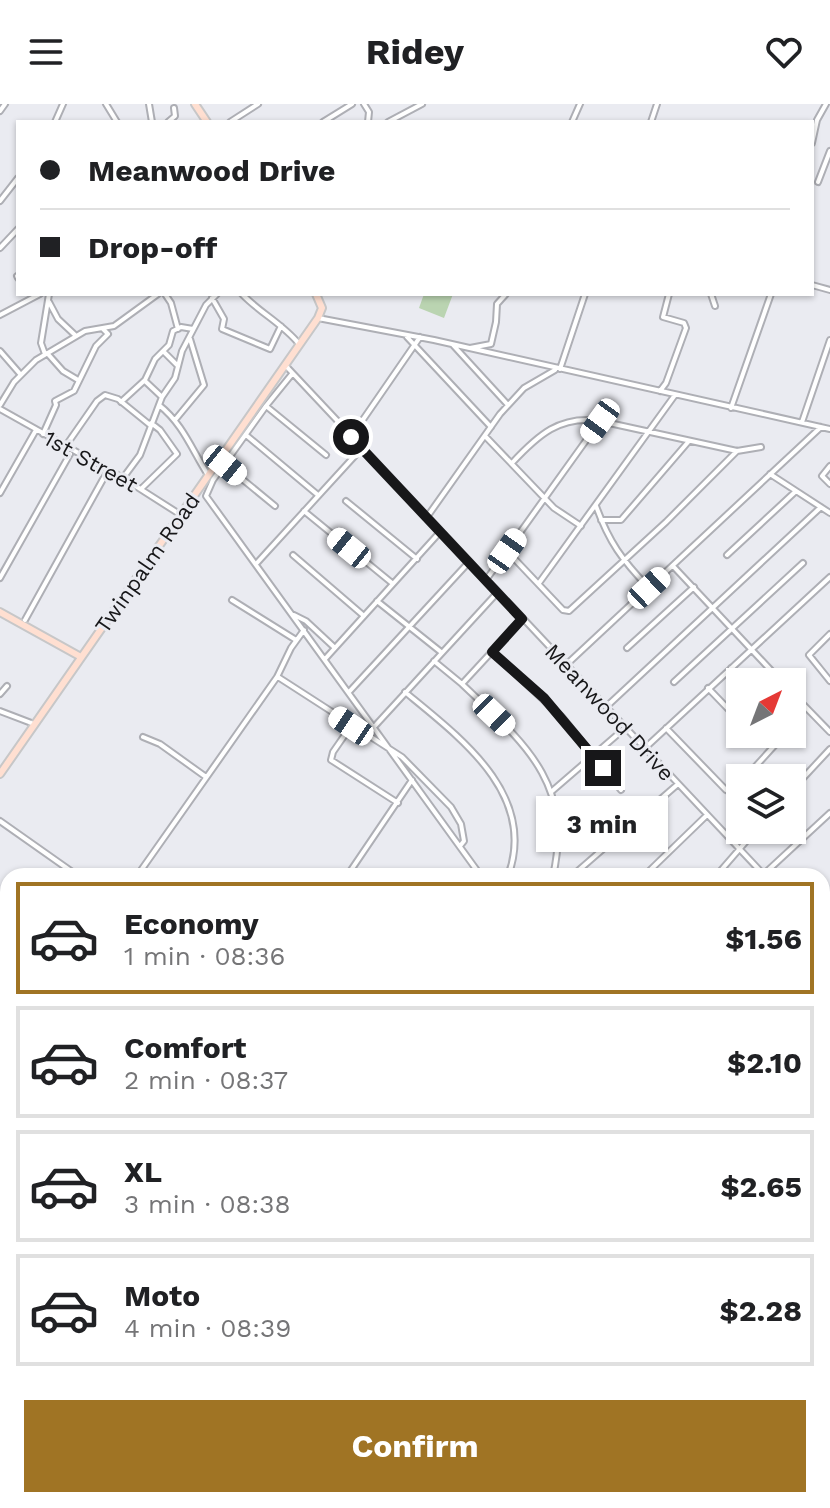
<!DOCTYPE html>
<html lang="en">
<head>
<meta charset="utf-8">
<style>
  :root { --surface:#fff; --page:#f2f2f2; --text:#202124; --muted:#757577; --line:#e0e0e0; --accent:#a07424 }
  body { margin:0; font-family:"Work Sans",sans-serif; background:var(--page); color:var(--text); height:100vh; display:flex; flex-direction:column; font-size:30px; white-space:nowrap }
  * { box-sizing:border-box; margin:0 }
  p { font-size:26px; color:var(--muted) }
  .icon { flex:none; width:44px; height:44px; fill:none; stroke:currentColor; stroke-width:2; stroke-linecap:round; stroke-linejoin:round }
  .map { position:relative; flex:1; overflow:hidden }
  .panel { position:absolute; left:0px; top:764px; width:830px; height:640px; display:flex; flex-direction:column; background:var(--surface); border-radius:24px 24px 0 0; box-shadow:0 2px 6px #0004 }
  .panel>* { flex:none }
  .guide { position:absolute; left:16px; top:16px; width:798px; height:176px; border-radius:0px; box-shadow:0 2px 6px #0004; display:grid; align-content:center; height:176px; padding:0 24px; background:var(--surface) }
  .needle { width:52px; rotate:42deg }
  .tools { position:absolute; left:726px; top:564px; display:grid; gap:16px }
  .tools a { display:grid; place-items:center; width:80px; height:80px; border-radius:0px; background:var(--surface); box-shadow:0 2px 6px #0004; font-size:40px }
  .end { position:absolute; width:36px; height:36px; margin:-18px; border:10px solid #171719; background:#fff; box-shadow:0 0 0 4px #fff }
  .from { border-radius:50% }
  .bubble { position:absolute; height:56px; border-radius:0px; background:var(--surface); box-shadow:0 2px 6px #0004; font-size:26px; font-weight:700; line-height:56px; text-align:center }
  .car { position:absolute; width:24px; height:48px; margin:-24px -12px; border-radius:10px; box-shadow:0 0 6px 2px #0007; background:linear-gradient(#fff 24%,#345 0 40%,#fff 0 76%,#345 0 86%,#fff 0) }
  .guide b { display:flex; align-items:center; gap:28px; height:76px; font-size:30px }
  .guide b+b { border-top:2px solid var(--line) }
  .guide i { width:20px; height:20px; background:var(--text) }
  ul { padding:14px 0 0; list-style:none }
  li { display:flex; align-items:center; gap:24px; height:112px; margin:0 16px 12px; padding:0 8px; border:4px solid var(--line); border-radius:0px }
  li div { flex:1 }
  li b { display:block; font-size:30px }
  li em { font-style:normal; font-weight:700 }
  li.on { border-color:var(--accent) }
  li>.icon { width:72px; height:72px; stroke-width:1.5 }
  .button { display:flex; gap:16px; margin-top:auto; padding:16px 24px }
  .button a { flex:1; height:92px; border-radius:0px; background:var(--accent); color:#fff; font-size:32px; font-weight:700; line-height:92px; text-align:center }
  header { display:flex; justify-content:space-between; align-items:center; height:104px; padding:0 24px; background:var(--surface); font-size:36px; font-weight:700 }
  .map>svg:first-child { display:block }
  .green { fill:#bad4b1 }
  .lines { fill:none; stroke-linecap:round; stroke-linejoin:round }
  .minor-casing { stroke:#aeafb5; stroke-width:8 }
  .major-casing { stroke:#c7c7c8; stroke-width:10 }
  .minor { stroke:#fff; stroke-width:4 }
  .major { stroke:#ffdfd1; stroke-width:6 }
  .route { stroke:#171719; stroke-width:10 }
  .labels { text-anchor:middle; stroke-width:6; stroke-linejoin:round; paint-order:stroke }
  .street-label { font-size:22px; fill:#171719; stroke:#eaebf1 }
</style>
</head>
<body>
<header><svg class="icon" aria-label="menu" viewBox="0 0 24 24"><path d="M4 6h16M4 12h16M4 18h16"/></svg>Ridey<svg class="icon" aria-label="heart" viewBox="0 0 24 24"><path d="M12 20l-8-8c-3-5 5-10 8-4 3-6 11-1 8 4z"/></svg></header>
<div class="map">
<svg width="830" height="1404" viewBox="0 0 830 1404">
  <rect width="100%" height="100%" fill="#eaebf1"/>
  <!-- green -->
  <path class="green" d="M424,190H453L444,214L419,204Z"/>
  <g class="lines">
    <!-- minor casing -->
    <g class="minor-casing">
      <path id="minor" d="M106,0L117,18
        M149,0L152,18
        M364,0L369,8L368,18
        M0,7L5,0
        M55,18L63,0
        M168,18L175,12L174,4
        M230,18L258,0
        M323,18L352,0
        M388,18L422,0
        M572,18L580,0
        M651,18L657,0
        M812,39L817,16L826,0
        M818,78L830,47
        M0,97L18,74
        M0,144L18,125
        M17,172L18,174
        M812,181L830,186
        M165,190L171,199L178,225
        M242,190C260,209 283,220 299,240
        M711,190L715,202
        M212,194L224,215L222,225L270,245L281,222
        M49,198L58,215L75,231
        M0,211L40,190
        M318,214L434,236L830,325
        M407,233L491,323
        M453,241L508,301
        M470,244L491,240L496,218L497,200L506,190
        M0,247L21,271
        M163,247L178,262
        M47,249L63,267L78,276
        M45,250L41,239L49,190
        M285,261L764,771
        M560,265L585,190
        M292,270L266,302L213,376L206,392L481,772
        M145,277L162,293
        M660,287L666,279L686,224L684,219L663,213L669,190
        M121,298L145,276L155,255L169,241L173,227L181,223L193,225
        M0,301L14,278L36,256L85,227L114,222L158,190
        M159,301C183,320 192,346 208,371
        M266,302L326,351
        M731,304L771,190
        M0,305L123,374L181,411
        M175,316L204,281L190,235
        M802,318L830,236
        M43,330L56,301L55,297L74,287L96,242L108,230L103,225
        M246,331L318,391
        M485,332L554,404L581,422
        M351,333L420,233
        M65,343L97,297L105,291L118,295L150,321
        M512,359C538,331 560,311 600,317
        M225,361L275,402
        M830,362L822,372L830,380
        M770,370L830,409
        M123,374L140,351L162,293L175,274L182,247L206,201L217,190
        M141,385L177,350L160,326L151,319
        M0,389L36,326
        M346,397L417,455
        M596,402C609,438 622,456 649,484
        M304,407L392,479
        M427,413L500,310L524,284L555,266
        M601,416H621L689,337
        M507,447L563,506L569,507L666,418L737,347
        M293,451L364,512
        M727,451L796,387
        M256,460L362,344
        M673,462L782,578
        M0,474L70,350
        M486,476L600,317L737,347L761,343
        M539,479L675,291
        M232,496L296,536
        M377,497L441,548
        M294,511L306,517L335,544
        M522,515L462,580C524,639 574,678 553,772
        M25,516L107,368
        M830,530L809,551L830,577
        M627,544L694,483
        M492,548L562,613L621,686
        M325,555L440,428
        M434,557L462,580
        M566,561L821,323
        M731,564L743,578
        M278,573L402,653L451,703L461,720L464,737L460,742
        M674,578L803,459
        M708,584L734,611
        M349,588L469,458
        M405,588C461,634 538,691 508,772
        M792,589L830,628
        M0,590L7,582
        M606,603L821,403
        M0,607L34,620
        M351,622L333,648L331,656L398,699
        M374,623L497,489
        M666,624L726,686L730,688L740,680
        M143,633L160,640L206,673
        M645,644L830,473
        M745,674L785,630
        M792,686L830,645
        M551,688L625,624
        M0,717L78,772
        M764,770L830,709
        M137,772L277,573L291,544L304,526
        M347,772L412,676
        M572,772L678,680
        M644,772L707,711
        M716,772L756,726
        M0,897L8,886
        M822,897H830
        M432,1396L441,1404
        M488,1396L497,1404
        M560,1396L568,1404
        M613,1396L622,1404
        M683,1396L692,1404
        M543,1404L550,1396
        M716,1404V1396"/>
    </g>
    <!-- major casing -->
    <g class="major-casing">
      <path id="major" d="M195,0L207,18
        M0,508L81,553
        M0,670L318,214L322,204L316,190"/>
    </g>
    <!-- minor -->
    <use href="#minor" class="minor"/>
    <!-- major -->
    <use href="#major" class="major"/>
  </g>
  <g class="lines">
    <!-- route -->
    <path class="route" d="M351,333L522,515L492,548L544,594L603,664"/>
  </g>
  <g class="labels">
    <!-- street labels -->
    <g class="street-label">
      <text transform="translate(91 357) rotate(29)" y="8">1st Street</text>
      <text transform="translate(147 459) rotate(-55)" y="8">Twinpalm Road</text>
      <text transform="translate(610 608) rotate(47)" y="8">Meanwood Drive</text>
    </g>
  </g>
</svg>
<div class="tools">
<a><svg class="needle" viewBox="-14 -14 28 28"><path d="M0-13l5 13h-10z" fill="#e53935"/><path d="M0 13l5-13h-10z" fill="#757577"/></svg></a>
<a><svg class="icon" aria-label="layers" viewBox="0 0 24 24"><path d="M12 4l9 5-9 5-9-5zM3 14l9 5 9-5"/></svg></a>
</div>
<i class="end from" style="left:351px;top:333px"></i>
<i class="end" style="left:603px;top:664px"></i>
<div class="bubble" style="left:536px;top:692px;width:132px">3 min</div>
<i class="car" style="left:600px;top:317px;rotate:216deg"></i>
<i class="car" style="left:225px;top:361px;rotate:129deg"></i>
<i class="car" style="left:349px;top:444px;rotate:309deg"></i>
<i class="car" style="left:507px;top:447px;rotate:35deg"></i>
<i class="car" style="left:649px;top:484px;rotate:47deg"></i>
<i class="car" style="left:494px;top:611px;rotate:134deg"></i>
<i class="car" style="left:351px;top:622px;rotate:304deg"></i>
<div class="guide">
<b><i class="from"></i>Meanwood Drive</b>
<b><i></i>Drop-off</b>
</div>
<section class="panel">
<ul>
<li class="on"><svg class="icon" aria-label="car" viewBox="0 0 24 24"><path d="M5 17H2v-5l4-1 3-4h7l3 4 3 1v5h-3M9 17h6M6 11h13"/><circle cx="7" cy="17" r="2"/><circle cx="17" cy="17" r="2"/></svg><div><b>Economy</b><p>1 min · 08:36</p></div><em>$1.56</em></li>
<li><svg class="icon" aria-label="car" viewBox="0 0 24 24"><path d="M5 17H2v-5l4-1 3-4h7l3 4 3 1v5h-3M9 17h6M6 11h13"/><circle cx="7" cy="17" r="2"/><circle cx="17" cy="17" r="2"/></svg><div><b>Comfort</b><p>2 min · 08:37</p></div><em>$2.10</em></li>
<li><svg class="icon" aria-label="car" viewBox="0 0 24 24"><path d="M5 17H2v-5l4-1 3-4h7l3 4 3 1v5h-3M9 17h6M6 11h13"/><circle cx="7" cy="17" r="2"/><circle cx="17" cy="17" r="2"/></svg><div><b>XL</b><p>3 min · 08:38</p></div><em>$2.65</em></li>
<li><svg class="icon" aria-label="car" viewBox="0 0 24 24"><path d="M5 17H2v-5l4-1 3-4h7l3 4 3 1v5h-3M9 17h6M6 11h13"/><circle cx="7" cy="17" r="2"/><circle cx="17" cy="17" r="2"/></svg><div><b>Moto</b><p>4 min · 08:39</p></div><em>$2.28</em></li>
</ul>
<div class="button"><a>Confirm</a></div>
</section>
</div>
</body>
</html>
